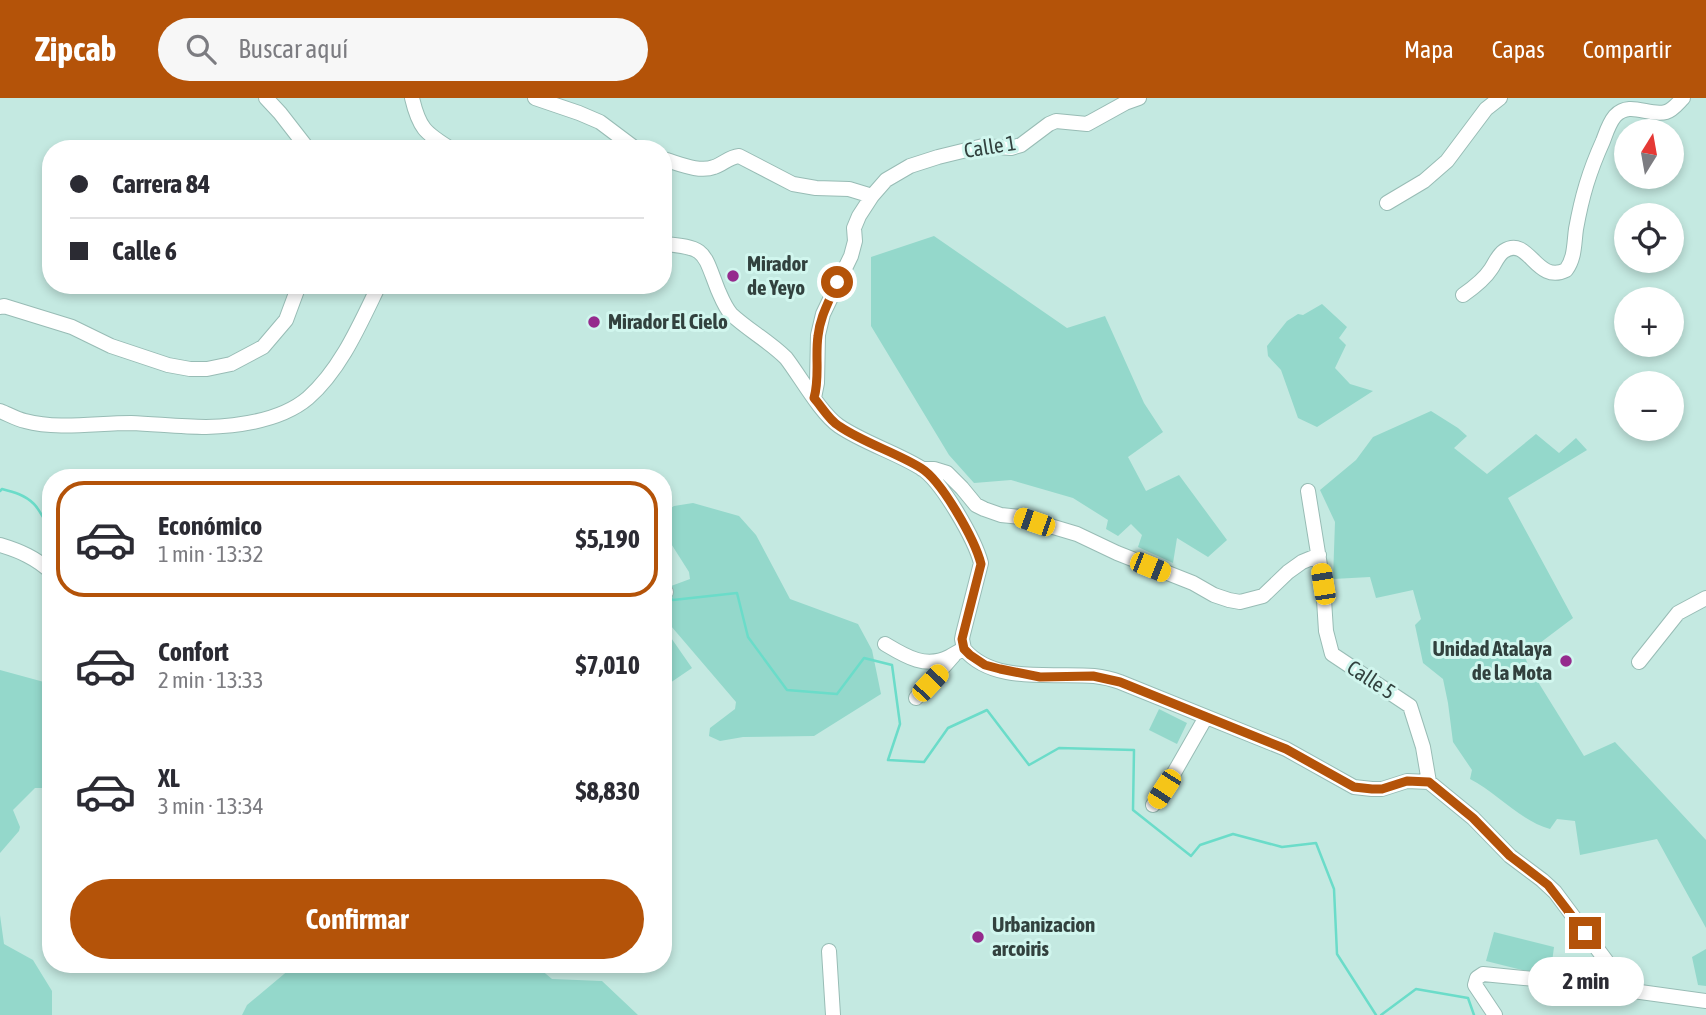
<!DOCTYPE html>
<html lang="es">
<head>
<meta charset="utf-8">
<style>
  :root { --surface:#fff; --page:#f7f7f7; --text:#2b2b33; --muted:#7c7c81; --line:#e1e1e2; --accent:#b45309 }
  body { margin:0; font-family:"Asap Condensed",sans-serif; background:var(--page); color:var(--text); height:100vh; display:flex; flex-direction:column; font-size:26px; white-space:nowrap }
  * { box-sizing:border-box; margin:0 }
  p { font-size:23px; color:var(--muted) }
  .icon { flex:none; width:38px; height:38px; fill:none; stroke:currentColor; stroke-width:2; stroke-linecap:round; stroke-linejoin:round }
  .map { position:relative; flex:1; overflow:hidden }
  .side { position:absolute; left:42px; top:371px; width:630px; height:504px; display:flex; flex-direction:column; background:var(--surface); border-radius:28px; box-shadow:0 4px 10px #0003 }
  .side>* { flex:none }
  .banner { position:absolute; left:42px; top:42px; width:630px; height:154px; border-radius:28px; box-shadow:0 4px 10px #0003; display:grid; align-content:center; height:154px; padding:0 28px; background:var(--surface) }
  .needle { width:46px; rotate:11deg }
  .controls { position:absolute; left:1614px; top:21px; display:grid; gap:14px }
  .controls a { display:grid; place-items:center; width:70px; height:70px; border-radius:50%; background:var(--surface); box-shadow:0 4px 10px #0003; font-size:35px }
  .end { position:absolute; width:32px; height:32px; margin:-16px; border:9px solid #b45309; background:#fff; box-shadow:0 0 0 4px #fff }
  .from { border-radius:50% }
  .bubble { position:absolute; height:49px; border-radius:24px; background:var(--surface); box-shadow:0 4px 10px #0003; font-size:23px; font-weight:700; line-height:49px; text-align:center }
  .car { position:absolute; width:21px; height:42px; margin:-21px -10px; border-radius:9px; box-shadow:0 0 5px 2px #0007; background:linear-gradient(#f5c518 24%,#345 0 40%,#f5c518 0 76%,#345 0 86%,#f5c518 0) }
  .banner b { display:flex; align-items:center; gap:24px; height:66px; font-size:26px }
  .banner b+b { border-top:2px solid var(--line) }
  .banner i { width:18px; height:18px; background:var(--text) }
  ul { padding:12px 0 0; list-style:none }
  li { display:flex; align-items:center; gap:21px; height:116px; margin:0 14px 10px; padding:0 14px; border:4px solid transparent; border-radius:28px }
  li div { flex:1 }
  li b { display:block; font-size:26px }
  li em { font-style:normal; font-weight:700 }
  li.selected { border-color:var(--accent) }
  li>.icon { width:63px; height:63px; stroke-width:1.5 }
  .action { display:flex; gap:14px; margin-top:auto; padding:14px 28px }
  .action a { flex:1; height:80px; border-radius:42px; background:var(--accent); color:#fff; font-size:28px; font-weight:700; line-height:80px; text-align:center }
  header { display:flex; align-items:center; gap:42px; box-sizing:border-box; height:98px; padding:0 35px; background:var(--accent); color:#fff }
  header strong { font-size:33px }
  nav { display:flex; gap:38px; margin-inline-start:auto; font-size:24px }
  .search { width:490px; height:63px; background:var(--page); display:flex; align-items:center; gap:18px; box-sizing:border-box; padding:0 24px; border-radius:38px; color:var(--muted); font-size:26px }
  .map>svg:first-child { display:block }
  .green { fill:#94d8cb }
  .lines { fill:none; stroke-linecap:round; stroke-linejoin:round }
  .stream { stroke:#6bdcc9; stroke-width:2.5 }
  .minor-casing { stroke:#98bcb5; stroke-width:16 }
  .minor { stroke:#fff; stroke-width:14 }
  .route { stroke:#b45309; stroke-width:9 }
  .poi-dot { fill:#952b8d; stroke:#d1f6ee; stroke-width:2.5 }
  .labels { text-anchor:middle; stroke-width:6; stroke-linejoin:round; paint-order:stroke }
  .street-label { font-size:21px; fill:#32413e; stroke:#d1f6ee }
  .poi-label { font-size:21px; font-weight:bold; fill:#32413e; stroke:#d1f6ee; text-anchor:start }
</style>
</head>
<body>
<header>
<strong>Zipcab</strong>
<div class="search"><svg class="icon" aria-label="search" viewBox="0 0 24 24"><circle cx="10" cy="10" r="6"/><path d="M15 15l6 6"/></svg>Buscar aquí</div>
<nav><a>Mapa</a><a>Capas</a><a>Compartir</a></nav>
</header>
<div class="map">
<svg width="1706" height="917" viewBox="0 0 1706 917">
  <rect width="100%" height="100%" fill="#c4e9e1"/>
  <!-- green -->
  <path class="green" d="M934,138L1067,230L1105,218L1144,305L1163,334L1128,359L1146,393L1179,377L1227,442L1208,459L1177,440L1173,465L1138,449L1142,437L1131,426L1118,438L1106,431L1108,422L1073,400L1011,382L974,385L949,357L871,228V159Z
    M1322,206L1347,229L1339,240L1346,247L1335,270L1350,286L1373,293L1317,329L1298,320L1281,272L1268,258L1267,248L1287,223L1298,216L1303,217Z
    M1431,313L1458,330L1467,338L1454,350L1487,376L1536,336L1559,355L1576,340L1587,352L1508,400L1573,520L1524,557L1530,571L1584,658L1615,644L1706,742V830L1657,741L1580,757L1575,723L1557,721L1550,731C1521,723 1497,695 1470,681L1472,672L1453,644L1448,605L1443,581L1423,565L1415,527L1421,521L1413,492L1376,500L1370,479L1333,481L1335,424L1320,392L1356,362L1373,339Z
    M693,405L739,418L756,437L790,501L858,526L872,552L881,596L814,638L743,639L720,643L709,638L710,630L735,611L736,604L671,528L663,527V491L690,481L689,474L663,433V421L666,413L674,408Z
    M667,534L692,570L667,587L663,582V537Z
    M0,572L44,584L51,594V690H35L13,712L20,729L19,733L0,755Z
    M1159,611L1187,625L1177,646L1149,632Z
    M0,817L4,846L33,862L52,893V917H0Z
    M1494,834L1554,849L1550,879L1486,863Z
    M1706,851V888L1698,887L1692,859Z
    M296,866H534L552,881L602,883L638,917H242L247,907Z"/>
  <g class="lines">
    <!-- stream -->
    <path class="stream" d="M0,393L2,391C14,394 25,397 34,406C40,412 44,423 51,431
      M669,500L673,502L737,495L748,539L787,592L837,596L864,560L892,567L900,626L888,662L924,664L948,630L987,612L1029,667L1059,650L1134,652L1133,712L1191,758L1200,747L1233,736L1282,749L1316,745L1334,791L1337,856L1376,917
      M1381,917L1416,891L1468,900L1474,917"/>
    <!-- minor casing -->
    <g class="minor-casing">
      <path id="minor" d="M266,0L280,15L308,51
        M412,0C419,30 425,35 451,51
        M535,0L579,15L600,24L636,51
        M663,61C678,65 699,75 714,69C723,66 729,59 739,58L793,86L816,90L849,91L872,98
        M1387,105L1424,83L1447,63L1486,11L1500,0
        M663,146C707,149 703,154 718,192C722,201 725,209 731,216C748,232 769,243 786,260C800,278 821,316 839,328C864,345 895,354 921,370C942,383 975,442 981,465L963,536L962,541L964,551
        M1463,197C1473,190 1484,182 1491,171C1495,165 1498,157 1504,153C1529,137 1536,187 1566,172C1575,160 1574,145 1576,131C1582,98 1589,74 1603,43C1606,35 1609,25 1615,18C1630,2 1649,19 1666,14C1673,12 1678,5 1683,0
        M0,209L4,208L72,229L111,248L168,267L190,271H207L231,266L263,249L286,222L299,187
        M814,300L817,285L818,237L823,216L851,158L855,143L854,130L859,118L872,98L886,82L910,68L938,59L983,48L1011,50L1021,47L1049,26L1056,23L1087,26L1125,5L1139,0
        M0,313C8,316 16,321 25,323C59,332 96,325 131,325C156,326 181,329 206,329C239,328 282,322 308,300C341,271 360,226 379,187
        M922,371H934L947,375L962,390L976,407L984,411L1001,417L1020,419L1077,436L1117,455L1193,485L1214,497L1229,502L1240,504L1263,498L1288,474L1302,464L1319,457
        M1308,393L1323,486L1326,533L1332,556L1410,608L1423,649L1429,684
        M0,447C20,453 36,460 51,474
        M663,494H666
        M885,546C905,558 925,571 949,559C955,556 958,553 964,551
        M964,551C994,587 1053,574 1094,578C1103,579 1112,581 1120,584L1286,651L1354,689L1372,691H1382L1407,683L1429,684L1473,720L1510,758L1542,782L1555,794L1616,876L1630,892
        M1639,564L1678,515L1706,500
        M916,600L954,557
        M1153,707L1174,675L1206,619
        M829,853L833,917
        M1495,917L1475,887L1477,880L1483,876L1575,885L1706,903"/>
    </g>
    <!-- minor -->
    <use href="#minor" class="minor"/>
  </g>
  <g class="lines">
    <!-- route -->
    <path class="route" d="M837,184C830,202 820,218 818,238C815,258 820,280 814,300C822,309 829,322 839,328C864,345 895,354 921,370C942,383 975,442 981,466L962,541L964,551L970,557L985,567L1000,571L1040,579L1093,578L1120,584L1286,651L1354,689L1372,691H1382L1407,683L1429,684L1473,720L1510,758L1548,787L1585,835"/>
  </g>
  <!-- markers -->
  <g class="poi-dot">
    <circle cx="733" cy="178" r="7"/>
    <circle cx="594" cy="224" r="7"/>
    <circle cx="1566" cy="563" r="7"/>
    <circle cx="978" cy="839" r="7"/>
  </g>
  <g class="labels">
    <!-- street labels -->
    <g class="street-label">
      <text transform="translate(990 49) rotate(-9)" y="7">Calle 1</text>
      <text transform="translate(1371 582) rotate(33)" y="7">Calle 5</text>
    </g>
    <!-- poi labels -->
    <g class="poi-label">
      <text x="747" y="173">Mirador<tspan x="747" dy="24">de Yeyo</tspan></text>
      <text x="608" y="231">Mirador El Cielo</text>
      <text x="1552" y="558" text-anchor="end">Unidad Atalaya<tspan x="1552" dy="24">de la Mota</tspan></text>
      <text x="992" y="834">Urbanizacion<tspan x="992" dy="24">arcoiris</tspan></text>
    </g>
  </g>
</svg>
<div class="controls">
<a><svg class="needle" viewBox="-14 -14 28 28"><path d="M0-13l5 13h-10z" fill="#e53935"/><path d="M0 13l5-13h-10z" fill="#7c7c81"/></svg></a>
<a><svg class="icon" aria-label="locate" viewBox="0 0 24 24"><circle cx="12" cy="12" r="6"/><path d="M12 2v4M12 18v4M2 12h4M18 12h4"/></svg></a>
<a>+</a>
<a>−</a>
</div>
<i class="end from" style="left:837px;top:184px"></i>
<i class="end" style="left:1585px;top:835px"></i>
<div class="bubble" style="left:1528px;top:859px;width:116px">2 min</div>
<i class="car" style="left:1034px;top:424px;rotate:289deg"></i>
<i class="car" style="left:1150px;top:469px;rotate:112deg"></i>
<i class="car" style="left:1323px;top:486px;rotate:351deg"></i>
<i class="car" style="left:930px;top:585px;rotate:43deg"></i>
<i class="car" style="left:1164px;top:691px;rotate:213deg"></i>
<div class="banner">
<b><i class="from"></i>Carrera 84</b>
<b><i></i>Calle 6</b>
</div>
<section class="side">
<ul>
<li class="selected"><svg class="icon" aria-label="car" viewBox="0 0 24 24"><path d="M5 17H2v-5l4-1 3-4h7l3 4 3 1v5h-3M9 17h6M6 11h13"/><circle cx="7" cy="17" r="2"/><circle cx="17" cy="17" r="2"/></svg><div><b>Económico</b><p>1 min · 13:32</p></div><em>$5,190</em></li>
<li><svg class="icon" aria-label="car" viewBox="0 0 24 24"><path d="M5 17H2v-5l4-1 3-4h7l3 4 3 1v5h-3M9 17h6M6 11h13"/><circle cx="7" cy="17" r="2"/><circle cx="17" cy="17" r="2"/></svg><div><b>Confort</b><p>2 min · 13:33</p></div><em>$7,010</em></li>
<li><svg class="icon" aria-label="car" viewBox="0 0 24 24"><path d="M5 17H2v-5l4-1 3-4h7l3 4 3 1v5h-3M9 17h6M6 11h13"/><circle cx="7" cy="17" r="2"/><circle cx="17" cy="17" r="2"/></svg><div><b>XL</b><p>3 min · 13:34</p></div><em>$8,830</em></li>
</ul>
<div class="action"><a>Confirmar</a></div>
</section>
</div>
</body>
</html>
